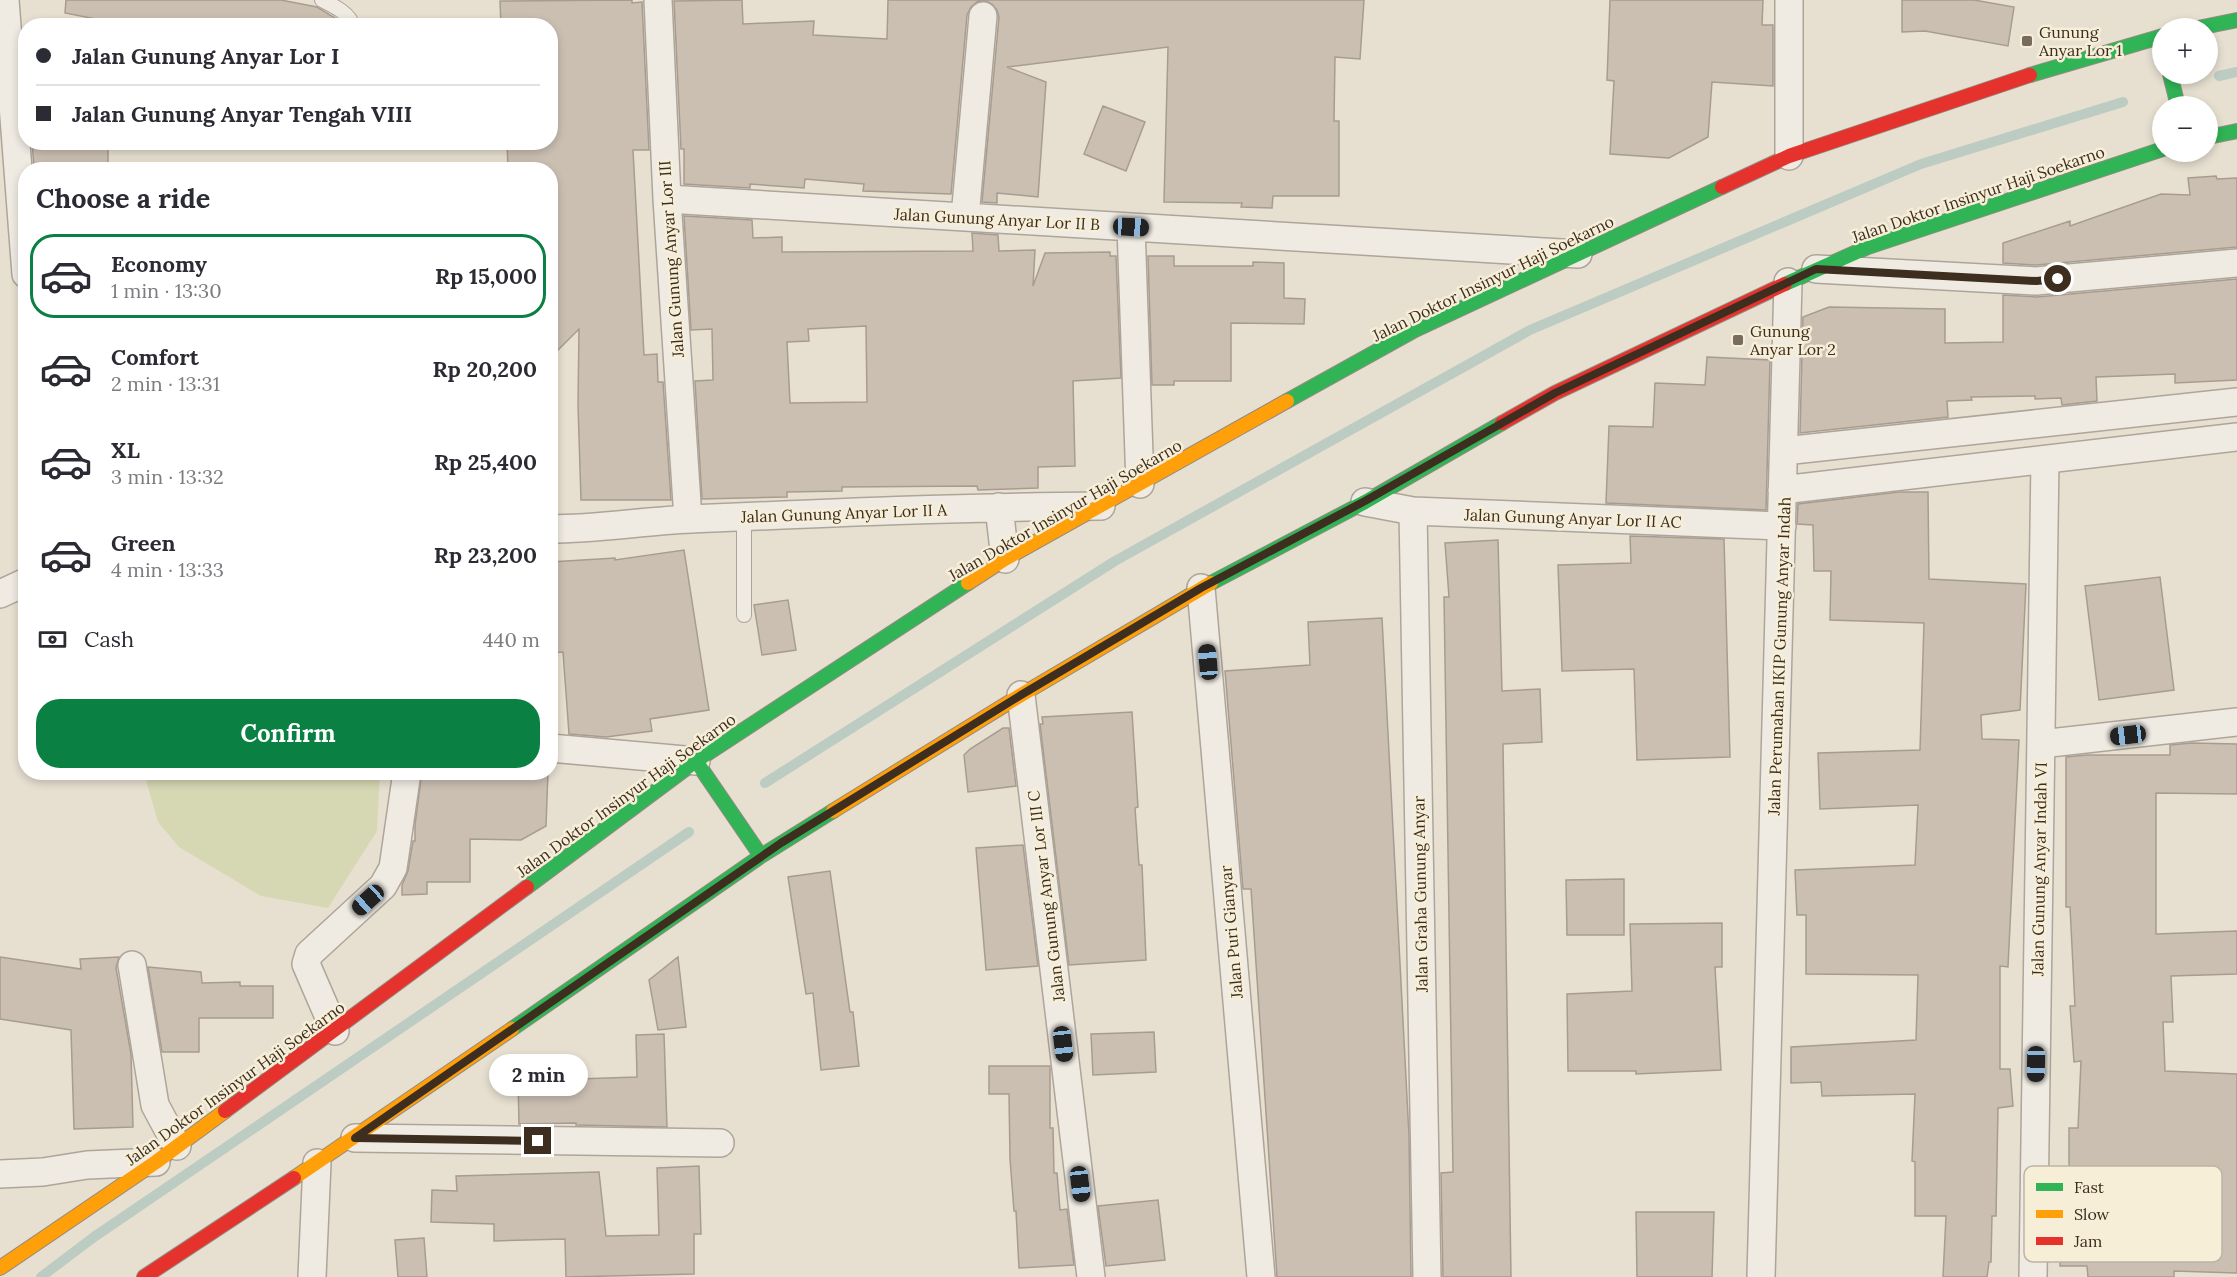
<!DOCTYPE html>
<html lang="en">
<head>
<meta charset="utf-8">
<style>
  :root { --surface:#fff; --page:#f2f2f3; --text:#2b2b33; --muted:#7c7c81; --line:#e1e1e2; --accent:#0b8043 }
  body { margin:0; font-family:Lora,serif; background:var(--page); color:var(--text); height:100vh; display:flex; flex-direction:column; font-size:22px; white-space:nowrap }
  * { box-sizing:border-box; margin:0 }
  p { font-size:20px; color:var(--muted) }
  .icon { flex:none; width:33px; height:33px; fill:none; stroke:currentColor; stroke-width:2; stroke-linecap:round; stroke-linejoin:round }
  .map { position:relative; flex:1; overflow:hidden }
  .side { position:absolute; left:18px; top:162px; width:540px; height:618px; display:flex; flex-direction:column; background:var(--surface); border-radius:24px; box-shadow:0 3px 9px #0003 }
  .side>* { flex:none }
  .banner { position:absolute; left:18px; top:18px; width:540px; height:132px; border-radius:24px; box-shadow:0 3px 9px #0003; display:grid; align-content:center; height:132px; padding:0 18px; background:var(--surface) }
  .buttons { position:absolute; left:2152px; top:18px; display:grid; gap:12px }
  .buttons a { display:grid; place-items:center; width:66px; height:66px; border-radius:50%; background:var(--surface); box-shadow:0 3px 9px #0003; font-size:30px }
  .end { position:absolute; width:27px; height:27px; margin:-14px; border:8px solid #3d2e20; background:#fff; box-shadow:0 0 0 3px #fff }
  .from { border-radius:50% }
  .bubble { position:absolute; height:42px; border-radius:21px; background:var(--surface); box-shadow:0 3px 9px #0003; font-size:20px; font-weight:700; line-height:42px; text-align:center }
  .car { position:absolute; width:18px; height:36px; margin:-18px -9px; border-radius:8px; box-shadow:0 0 4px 2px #0007; background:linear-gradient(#222 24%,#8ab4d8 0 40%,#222 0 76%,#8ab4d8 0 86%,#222 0) }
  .banner b { display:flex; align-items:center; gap:21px; height:57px; font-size:22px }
  .banner b+b { border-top:2px solid var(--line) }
  .banner i { width:15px; height:15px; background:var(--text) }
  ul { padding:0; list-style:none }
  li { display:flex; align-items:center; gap:18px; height:84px; margin:0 12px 9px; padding:0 6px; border:3px solid transparent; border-radius:24px }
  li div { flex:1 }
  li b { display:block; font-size:22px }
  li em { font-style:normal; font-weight:700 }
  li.selected { border-color:var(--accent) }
  li>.icon { width:54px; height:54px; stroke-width:1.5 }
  h2 { padding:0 18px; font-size:27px; line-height:72px }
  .pay { display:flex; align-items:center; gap:15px; height:66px; padding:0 18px; font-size:22px }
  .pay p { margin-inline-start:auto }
  .primary-button { display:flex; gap:12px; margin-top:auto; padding:12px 18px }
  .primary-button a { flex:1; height:69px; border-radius:24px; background:var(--accent); color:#fff; font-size:24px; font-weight:700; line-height:69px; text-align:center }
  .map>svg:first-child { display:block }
  .green { fill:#d6d7b3 }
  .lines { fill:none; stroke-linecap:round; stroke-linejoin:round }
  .stream { stroke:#bcccc2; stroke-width:10 }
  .building { fill:#cbbfb2; stroke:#a89c90; stroke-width:1.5; fill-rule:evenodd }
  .lane-casing { stroke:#ada599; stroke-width:16 }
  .street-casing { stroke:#ada599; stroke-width:30 }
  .fast-casing { stroke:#928b80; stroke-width:16 }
  .slow-casing { stroke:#928b80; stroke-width:16 }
  .jam-casing { stroke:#928b80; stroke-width:16 }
  .lane { stroke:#efebe3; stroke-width:14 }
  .street { stroke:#efebe3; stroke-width:27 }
  .fast { stroke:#30b455; stroke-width:14 }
  .slow { stroke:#ff9f0a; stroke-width:14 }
  .jam { stroke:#e5322d; stroke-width:14 }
  .route { stroke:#3d2e20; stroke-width:8 }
  .poi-dot { fill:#786c5e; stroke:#f7eed8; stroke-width:2 }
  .labels { text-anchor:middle; stroke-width:5; stroke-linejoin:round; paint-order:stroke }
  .poi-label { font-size:16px; fill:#3d2e20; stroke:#f7eed8; text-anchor:start }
  .street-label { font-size:16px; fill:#3d2e20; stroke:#f7eed8 }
  .key { fill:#f7eed8; stroke:#bfb4a1; stroke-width:1.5 }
  .key-label { font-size:16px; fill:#3d2e20 }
</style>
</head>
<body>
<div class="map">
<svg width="2237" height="1277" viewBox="0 0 2237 1277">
  <rect width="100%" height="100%" fill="#e7e0d1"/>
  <!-- green -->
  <path class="green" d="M144,773H380L377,831L328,908L261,896L179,847L158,822Z"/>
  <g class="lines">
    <!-- stream -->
    <path class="stream" d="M2219,76L2237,72
      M765,783L1115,561L1530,330L1921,164L2123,102
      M41,1277L94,1237L689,832"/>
  </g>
  <!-- building -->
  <path class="building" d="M66,0H281L317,7L335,18L343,26H131L65,13Z
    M632,0V3L642,2L649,150H633L644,355L657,354L658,382H663L671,500H581L578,405L579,329L550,358V170H508L507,142H550V26H501L500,1Z
    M742,0L743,24L814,21L813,35L887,39L888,0H1364L1360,59L1335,57L1334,121H1339V196H1273L1272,208L1241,207L1242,203L1164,202L1168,47L1007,67L1046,82L1038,197L997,193V203L982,202L999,17L997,10L992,4L984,0L977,2L971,7L967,15L951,194L863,191L864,184L805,179L804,188L750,184V188L684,184V149H681L674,1Z
    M1610,0H1763L1762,25H1773V86L1712,82L1708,137L1669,158L1610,154L1614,81L1607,80Z
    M1902,0H1974L2014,7L2008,46L1925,31L1902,32Z
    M1103,106L1145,122L1126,171L1084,154Z
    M32,142H108V168L34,167Z
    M2216,176L2217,179L2237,178V247L2036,265L2003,263V243L2070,221V226L2161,194L2190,195L2188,178Z
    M684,216L752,220L753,238L782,237V252L973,251L972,233L998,235L999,251L1035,250L1033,286L1045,253L1110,252V256H1116L1121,378L1073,381L1075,466L1038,467V488L978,490L977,486L842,487V491L787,492V497L702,499L695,381L713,380L712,329L691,330ZM866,326L867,402L790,403L787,342L809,341L808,329Z
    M1148,256H1174V266H1253V262L1284,263V298L1305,299L1304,324L1231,323V381H1174V385H1152Z
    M2237,279V380L2175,383V374L2096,377L2097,401L2062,405L2061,398L2035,399V396L1971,397L1972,400L1947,401L1948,417L1800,433L1803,317L1829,307L1945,309V343L2003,342V295L2037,297Z
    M1707,357L1770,360L1766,510L1606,503L1609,426L1653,427L1655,383L1705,385Z
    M1899,492H1928L1929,579L2026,584L2020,710L1981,715L1982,739L2019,740L2008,967L2000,966V1069H2010L2013,1106L1998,1108L1996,1216H1992L1991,1262H1989L1987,1277H1943L1946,1216H1915V1162L1912,1161L1915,1094L1822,1096L1821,1082L1791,1083V1047L1916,1040L1918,975L1806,974V915H1797L1795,870L1915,865L1918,805L1820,809L1818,753L1920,750L1924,623L1830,620L1831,571H1814L1813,525L1797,524L1798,504Z
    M1630,536L1724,539L1730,757L1637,760L1634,669L1562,671L1558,565L1631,563Z
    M1498,540L1502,691L1540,689L1542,742L1503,744L1511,1277H1443L1441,1173L1453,1172L1444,597H1449L1445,543Z
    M684,550L709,710L650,719L652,731L606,737L569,734L563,652L550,653V562L615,558V560Z
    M2160,577L2174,690L2099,700L2085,586Z
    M788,600L796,650L762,655L754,605Z
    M1382,618L1409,1136L1411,1277H1277L1251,889H1243L1225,671L1310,665L1308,622Z
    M1132,712L1138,807L1135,808L1139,865H1142L1146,960L1069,965L1040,724H1043L1042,717Z
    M1003,728H1009L1016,786L968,792L964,755L970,749Z
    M2192,743L2237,744V794L2156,793V934L2237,931V974L2171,976L2173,1022H2163L2165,1071L2237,1074V1273L2174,1271V1277H2088L2087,1266H2060V1223H2069V1128H2078L2081,1061L2074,1062L2070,1006H2075L2070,907H2066V757L2087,755H2170V745Z
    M422,772H548L546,826L521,840L470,839V882H427V894L402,895V885L408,871L413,841H415V825Z
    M1023,845L1038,966L986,970L976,848Z
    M830,871L850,1012H853L859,1066L821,1070L813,993L806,994L788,877Z
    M1624,879V935H1567L1566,880Z
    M1722,923V967H1715L1721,1070L1636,1074V1071H1568L1567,994L1632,991L1630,924Z
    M0,957L81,969L80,959L119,957L116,968L131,1054L133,1127L74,1129L71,1030L0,1019Z
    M678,957L686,1027L658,1030L649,980Z
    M148,967L201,972L202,983L240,982V986H273V1018H199V1052H162Z
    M1154,1032L1156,1072L1093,1075L1091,1034Z
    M664,1034L667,1127L576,1125V1123L519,1124L518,1081L637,1077L636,1035Z
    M989,1066H1050V1128H1053L1054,1173H1057L1060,1210L1067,1209L1074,1265L1019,1268L1016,1211H1014L1010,1159L1009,1094H989Z
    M699,1166L701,1234H694V1274L566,1277L565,1239L494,1241V1224L431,1222L432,1190L457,1191L456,1176L599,1172L606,1236L659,1235L657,1168Z
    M1158,1200L1165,1260L1106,1266L1098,1206Z
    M1636,1212H1714L1712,1277H1637Z
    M424,1238L427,1277H398L395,1240Z"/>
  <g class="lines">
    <!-- lane casing -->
    <g class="lane-casing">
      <path id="lane" d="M322,0C334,6 349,13 353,26
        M744,615V517"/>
    </g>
    <!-- street casing -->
    <g class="street-casing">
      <path id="street" d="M5,0L26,274
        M658,0L667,199L688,519
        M1789,156V0
        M667,199L1578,254
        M965,217L983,16
        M1131,227L1140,484
        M1816,269L2036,281L2237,263
        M1784,451L2237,402
        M1782,490L2237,437
        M1365,502L1413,511L1782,526
        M999,507L1005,559
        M1413,511L1427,1277
        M550,529C598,529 644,521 691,519C828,513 964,507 1101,506
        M1201,588L1261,1277
        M0,594L26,582
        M1021,695L1091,1277
        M2041,744L2237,722
        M550,748L696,761
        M132,965L155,1105L177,1146
        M335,1031L306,964L309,954L383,886L393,868L407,772
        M355,1138L720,1143
        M0,1174L43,1172L87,1165L156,1162
        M312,1277L317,1163
        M1761,1277L1788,282
        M2033,1277L2045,460"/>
    </g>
    <!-- fast casing -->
    <g class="fast-casing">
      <path id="fast" d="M2198,28L2237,20
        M2170,74L2178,106
        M2030,75L2163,36
        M2208,137L2237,131
        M1785,284L1868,247L2163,149
        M1287,401L1415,330L1722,187
        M1211,583L1365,502L1502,423
        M696,761L761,856
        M527,887L696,761L968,583
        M512,1029L761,856L833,811"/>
    </g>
    <!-- slow casing -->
    <g class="slow-casing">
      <path id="slow" d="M968,583L1005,559L1287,401
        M833,811L1021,695L1211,583
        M294,1178L512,1029
        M0,1268L156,1162L225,1111"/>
    </g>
    <!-- jam casing -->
    <g class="jam-casing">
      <path id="jam" d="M1722,187L1789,156L2030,75
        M1502,423L1555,393L1785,284
        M225,1111L527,887
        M144,1277L294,1178"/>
    </g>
    <!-- lane -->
    <use href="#lane" class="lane"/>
    <!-- street -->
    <use href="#street" class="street"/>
    <!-- fast -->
    <use href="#fast" class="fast"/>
    <!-- slow -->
    <use href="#slow" class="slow"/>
    <!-- jam -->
    <use href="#jam" class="jam"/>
  </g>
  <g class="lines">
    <!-- route -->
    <path class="route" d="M538,1141L355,1138L781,843L1021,695L1201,588L1365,501L1555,393L1816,269L2036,281L2058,279"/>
  </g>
  <!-- markers -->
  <g class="poi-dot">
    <rect x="2021" y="35" width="12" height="12" rx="3"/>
    <rect x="1732" y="334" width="12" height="12" rx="3"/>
  </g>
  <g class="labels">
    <!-- poi labels -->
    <g class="poi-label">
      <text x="2039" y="38">Gunung<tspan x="2039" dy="18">Anyar Lor 1</tspan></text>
      <text x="1750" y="337">Gunung<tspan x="1750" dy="18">Anyar Lor 2</tspan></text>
    </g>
    <!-- street labels -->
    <g class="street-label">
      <text transform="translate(1978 194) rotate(-19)" y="6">Jalan Doktor Insinyur Haji Soekarno</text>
      <text transform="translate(997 219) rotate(3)" y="6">Jalan Gunung Anyar Lor II B</text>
      <text transform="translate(671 259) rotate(-94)" y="6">Jalan Gunung Anyar Lor III</text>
      <text transform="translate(1493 278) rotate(-26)" y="6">Jalan Doktor Insinyur Haji Soekarno</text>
      <text transform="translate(1065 510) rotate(-30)" y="6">Jalan Doktor Insinyur Haji Soekarno</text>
      <text transform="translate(844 513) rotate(-2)" y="6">Jalan Gunung Anyar Lor II A</text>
      <text transform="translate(1573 518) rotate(2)" y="6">Jalan Gunung Anyar Lor II AC</text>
      <text transform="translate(1779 656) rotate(-88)" y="6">Jalan Perumahan IKIP Gunung Anyar Indah</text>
      <text transform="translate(626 795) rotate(-36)" y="6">Jalan Doktor Insinyur Haji Soekarno</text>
      <text transform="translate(2039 869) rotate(-89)" y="6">Jalan Gunung Anyar Indah VI</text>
      <text transform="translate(1420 894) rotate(-91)" y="6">Jalan Graha Gunung Anyar</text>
      <text transform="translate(1046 896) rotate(-97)" y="6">Jalan Gunung Anyar Lor III C</text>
      <text transform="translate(1231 932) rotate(-95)" y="6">Jalan Puri Gianyar</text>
      <text transform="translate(235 1083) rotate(-36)" y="6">Jalan Doktor Insinyur Haji Soekarno</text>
    </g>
  </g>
  <!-- legend -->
  <rect x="2024" y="1166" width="198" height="96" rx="9" class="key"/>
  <rect x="2036" y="1183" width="27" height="8" fill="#30b455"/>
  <rect x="2036" y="1210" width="27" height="8" fill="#ff9f0a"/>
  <rect x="2036" y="1237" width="27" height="8" fill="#e5322d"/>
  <g class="key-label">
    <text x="2074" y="1193">Fast</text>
    <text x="2074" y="1220">Slow</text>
    <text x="2074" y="1247">Jam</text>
  </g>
</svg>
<div class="buttons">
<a>+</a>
<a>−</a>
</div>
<i class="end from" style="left:2058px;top:279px"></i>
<i class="end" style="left:538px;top:1141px"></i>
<div class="bubble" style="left:489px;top:1054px;width:99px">2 min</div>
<i class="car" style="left:1131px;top:227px;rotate:93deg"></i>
<i class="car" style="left:1208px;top:662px;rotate:355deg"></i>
<i class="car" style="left:2128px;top:735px;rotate:263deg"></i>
<i class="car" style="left:368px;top:900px;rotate:228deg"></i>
<i class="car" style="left:1063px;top:1044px;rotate:173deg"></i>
<i class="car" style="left:2036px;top:1064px;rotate:181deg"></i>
<i class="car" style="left:1080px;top:1184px;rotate:173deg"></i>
<div class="banner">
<b><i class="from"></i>Jalan Gunung Anyar Lor I</b>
<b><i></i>Jalan Gunung Anyar Tengah VIII</b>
</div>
<section class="side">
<h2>Choose a ride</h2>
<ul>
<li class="selected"><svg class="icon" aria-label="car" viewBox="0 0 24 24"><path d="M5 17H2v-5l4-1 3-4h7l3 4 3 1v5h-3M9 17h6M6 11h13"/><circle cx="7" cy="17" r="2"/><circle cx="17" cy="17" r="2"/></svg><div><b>Economy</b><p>1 min · 13:30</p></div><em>Rp 15,000</em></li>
<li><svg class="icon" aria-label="car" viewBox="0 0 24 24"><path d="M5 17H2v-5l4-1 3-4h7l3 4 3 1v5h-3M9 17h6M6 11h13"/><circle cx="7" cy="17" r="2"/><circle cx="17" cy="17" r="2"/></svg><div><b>Comfort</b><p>2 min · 13:31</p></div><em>Rp 20,200</em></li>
<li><svg class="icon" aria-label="car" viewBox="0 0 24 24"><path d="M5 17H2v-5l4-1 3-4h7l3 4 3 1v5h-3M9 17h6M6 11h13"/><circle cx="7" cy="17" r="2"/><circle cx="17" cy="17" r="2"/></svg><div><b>XL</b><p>3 min · 13:32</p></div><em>Rp 25,400</em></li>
<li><svg class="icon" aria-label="car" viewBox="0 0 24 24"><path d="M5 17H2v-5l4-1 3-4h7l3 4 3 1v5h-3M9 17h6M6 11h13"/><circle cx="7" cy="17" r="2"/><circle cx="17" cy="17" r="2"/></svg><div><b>Green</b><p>4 min · 13:33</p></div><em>Rp 23,200</em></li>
</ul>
<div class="pay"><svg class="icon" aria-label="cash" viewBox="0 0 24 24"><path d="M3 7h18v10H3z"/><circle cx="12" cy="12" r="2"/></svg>Cash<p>440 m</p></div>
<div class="primary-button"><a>Confirm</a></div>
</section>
</div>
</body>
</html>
